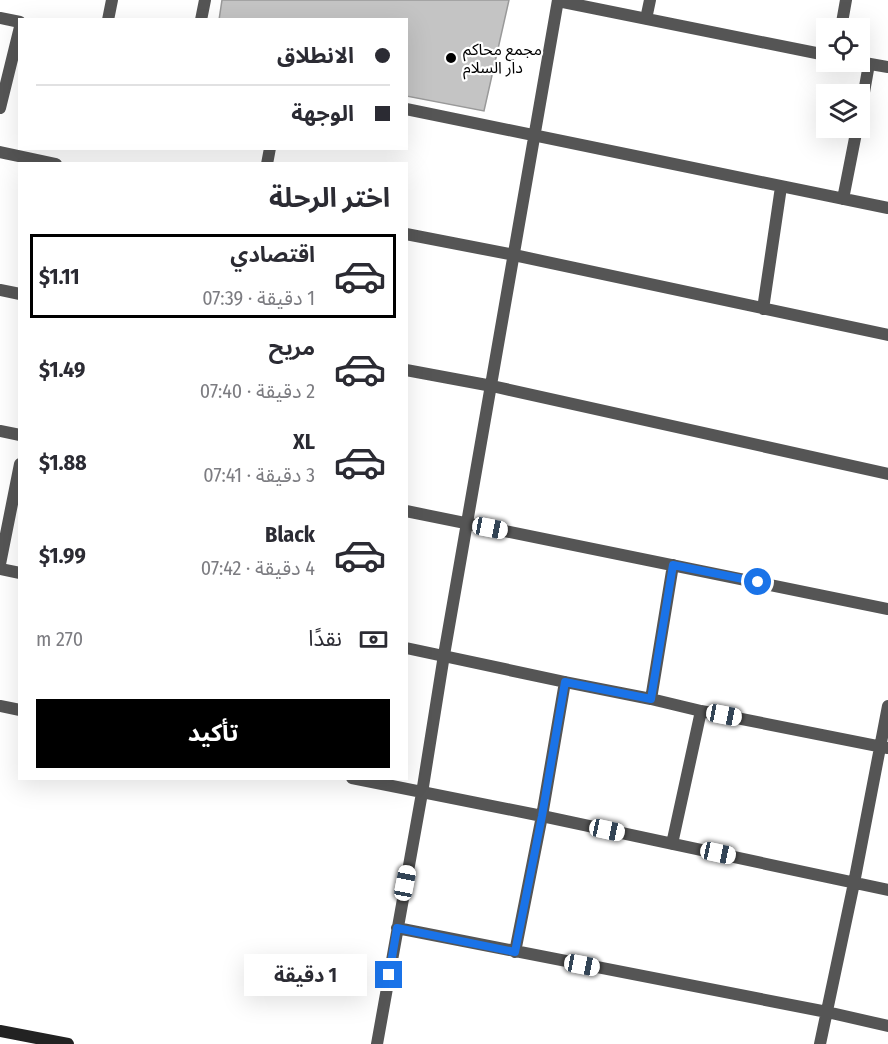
<!DOCTYPE html>
<html lang="ar">
<head>
<meta charset="utf-8">
<style>
  :root { --surface:#fff; --page:#f2f2f3; --text:#2b2b33; --muted:#7c7c81; --line:#e1e1e2; --accent:#000 }
  body { margin:0; font-family:"Fira Sans Condensed","Noto Sans Arabic",sans-serif; background:var(--page); color:var(--text); direction:rtl; height:100vh; display:flex; flex-direction:column; font-size:22px; white-space:nowrap }
  * { box-sizing:border-box; margin:0 }
  p { font-size:20px; color:var(--muted) }
  .icon { flex:none; width:33px; height:33px; fill:none; stroke:currentColor; stroke-width:2; stroke-linecap:round; stroke-linejoin:round }
  .map { position:relative; flex:1; overflow:hidden; direction:ltr }
  .details { position:absolute; left:18px; top:162px; width:390px; height:618px; display:flex; flex-direction:column; background:var(--surface); border-radius:0px; box-shadow:0 6px 24px #0002; direction:rtl }
  .details>* { flex:none }
  .banner { position:absolute; left:18px; top:18px; width:390px; height:132px; border-radius:0px; box-shadow:0 6px 24px #0002; direction:rtl; display:grid; align-content:center; height:132px; padding:0 18px; background:var(--surface) }
  .tools { position:absolute; left:816px; top:18px; display:grid; gap:12px }
  .tools a { display:grid; place-items:center; width:54px; height:54px; border-radius:0px; background:var(--surface); box-shadow:0 6px 24px #0002; font-size:30px }
  .end { position:absolute; width:27px; height:27px; margin:-14px; border:8px solid #1a73e8; background:#fff; box-shadow:0 0 0 3px #fff }
  .from { border-radius:50% }
  .bubble { position:absolute; height:42px; border-radius:0px; background:var(--surface); box-shadow:0 6px 24px #0002; font-size:20px; font-weight:700; line-height:42px; text-align:center; direction:rtl }
  .car { position:absolute; width:18px; height:36px; margin:-18px -9px; border-radius:8px; box-shadow:0 0 4px 2px #0007; background:linear-gradient(#fff 24%,#345 0 40%,#fff 0 76%,#345 0 86%,#fff 0) }
  .banner b { display:flex; align-items:center; gap:21px; height:57px; font-size:22px }
  .banner b+b { border-top:2px solid var(--line) }
  .banner i { width:15px; height:15px; background:var(--text) }
  ul { padding:0; list-style:none }
  li { display:flex; align-items:center; gap:18px; height:84px; margin:0 12px 9px; padding:0 6px; border:3px solid transparent; border-radius:0px }
  li div { flex:1 }
  li b { display:block; font-size:22px }
  li em { font-style:normal; font-weight:700 }
  li.on { border-color:var(--accent) }
  li>.icon { width:54px; height:54px; stroke-width:1.5 }
  h2 { padding:0 18px; font-size:27px; line-height:72px }
  .pay { display:flex; align-items:center; gap:15px; height:66px; padding:0 18px; font-size:22px }
  .pay p { margin-inline-start:auto }
  .primary-button { display:flex; gap:12px; margin-top:auto; padding:12px 18px }
  .primary-button a { flex:1; height:69px; border-radius:0px; background:var(--accent); color:#fff; font-size:24px; font-weight:700; line-height:69px; text-align:center }
  .map>svg:first-child { display:block }
  .building { fill:#c4c4c4; stroke:#999; stroke-width:1.5 }
  .lines { fill:none; stroke-linecap:round; stroke-linejoin:round }
  .minor { stroke:#555; stroke-width:12 }
  .secondary { stroke:#222; stroke-width:12 }
  .route { stroke:#1a73e8; stroke-width:8 }
  .poi-dot { fill:#000; stroke:#fff; stroke-width:2 }
  .labels { text-anchor:middle; stroke-width:4.5; stroke-linejoin:round; paint-order:stroke }
  .poi-label { font-size:16px; fill:#000; stroke:#fff; text-anchor:start }
</style>
</head>
<body>
<div class="map">
<svg width="888" height="1044" viewBox="0 0 888 1044">
  <rect width="100%" height="100%" fill="#fff"/>
  <!-- building -->
  <path class="building" d="M222,0H509L484,111L406,96V20H219Z"/>
  <g class="lines">
    <!-- minor -->
    <path class="minor" d="M558,1L826,55
      M0,18L20,22
      M646,19L650,0
      M108,20L112,0
      M201,20L205,0
      M841,28L846,0
      M859,62L888,67
      M0,108L20,27
      M406,109C567,141 727,176 888,208
      M860,115L869,64
      M0,152L56,164
      M267,164L270,148
      M843,199L857,128
      M406,234L514,255L888,335
      M0,290L20,294
      M763,309L781,187
      M406,370L492,386L888,474
      M0,431L20,435
      M406,511L888,609
      M0,564L20,464
      M0,569L20,573
      M406,648L565,682L651,699L701,711L888,748
      M651,699L673,565
      M0,706L20,710
      M352,778L542,816L888,890
      M672,844L701,711
      M397,928L827,1012L888,1026
      M515,952L542,816L565,682
      M377,1044L422,793L444,655L558,0
      M820,1044L854,883L888,706"/>
    <!-- secondary -->
    <path class="secondary" d="M0,1031L68,1044"/>
  </g>
  <g class="lines">
    <!-- route -->
    <path class="route" d="M389,975L397,928L515,952L542,816L565,682L651,699L673,565L758,582"/>
  </g>
  <!-- markers -->
  <circle class="poi-dot" cx="451" cy="58" r="6"/>
  <g class="labels">
    <!-- poi labels -->
    <g class="poi-label">
      <text x="463" y="55">مجمع محاكم<tspan x="463" dy="18">دار السلام</tspan></text>
    </g>
  </g>
</svg>
<div class="tools">
<a><svg class="icon" aria-label="locate" viewBox="0 0 24 24"><circle cx="12" cy="12" r="6"/><path d="M12 2v4M12 18v4M2 12h4M18 12h4"/></svg></a>
<a><svg class="icon" aria-label="layers" viewBox="0 0 24 24"><path d="M12 4l9 5-9 5-9-5zM3 14l9 5 9-5"/></svg></a>
</div>
<i class="end from" style="left:758px;top:582px"></i>
<i class="end" style="left:389px;top:975px"></i>
<div class="bubble" style="left:244px;top:954px;width:123px">1 دقيقة</div>
<i class="car" style="left:490px;top:528px;rotate:101deg"></i>
<i class="car" style="left:724px;top:715px;rotate:101deg"></i>
<i class="car" style="left:607px;top:830px;rotate:102deg"></i>
<i class="car" style="left:718px;top:853px;rotate:102deg"></i>
<i class="car" style="left:405px;top:883px;rotate:11deg"></i>
<i class="car" style="left:582px;top:965px;rotate:101deg"></i>
<div class="banner">
<b><i class="from"></i>الانطلاق</b>
<b><i></i>الوجهة</b>
</div>
<section class="details">
<h2>اختر الرحلة</h2>
<ul>
<li class="on"><svg class="icon" aria-label="car" viewBox="0 0 24 24"><path d="M5 17H2v-5l4-1 3-4h7l3 4 3 1v5h-3M9 17h6M6 11h13"/><circle cx="7" cy="17" r="2"/><circle cx="17" cy="17" r="2"/></svg><div><b>اقتصادي</b><p>1 دقيقة · 07:39</p></div><em>$1.11</em></li>
<li><svg class="icon" aria-label="car" viewBox="0 0 24 24"><path d="M5 17H2v-5l4-1 3-4h7l3 4 3 1v5h-3M9 17h6M6 11h13"/><circle cx="7" cy="17" r="2"/><circle cx="17" cy="17" r="2"/></svg><div><b>مريح</b><p>2 دقيقة · 07:40</p></div><em>$1.49</em></li>
<li><svg class="icon" aria-label="car" viewBox="0 0 24 24"><path d="M5 17H2v-5l4-1 3-4h7l3 4 3 1v5h-3M9 17h6M6 11h13"/><circle cx="7" cy="17" r="2"/><circle cx="17" cy="17" r="2"/></svg><div><b>XL</b><p>3 دقيقة · 07:41</p></div><em>$1.88</em></li>
<li><svg class="icon" aria-label="car" viewBox="0 0 24 24"><path d="M5 17H2v-5l4-1 3-4h7l3 4 3 1v5h-3M9 17h6M6 11h13"/><circle cx="7" cy="17" r="2"/><circle cx="17" cy="17" r="2"/></svg><div><b>Black</b><p>4 دقيقة · 07:42</p></div><em>$1.99</em></li>
</ul>
<div class="pay"><svg class="icon" aria-label="cash" viewBox="0 0 24 24"><path d="M3 7h18v10H3z"/><circle cx="12" cy="12" r="2"/></svg>نقدًا<p>270 m</p></div>
<div class="primary-button"><a>تأكيد</a></div>
</section>
</div>
</body>
</html>
